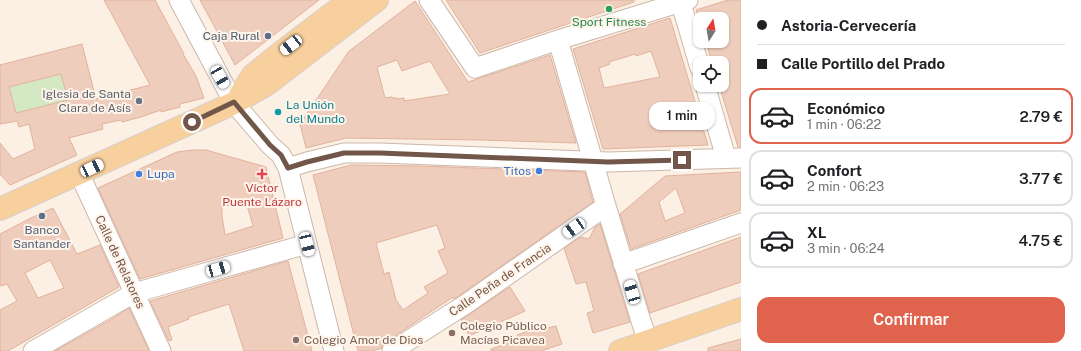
<!DOCTYPE html>
<html lang="es">
<head>
<meta charset="utf-8">
<style>
  :root { --surface:#fff; --page:#f2f2f2; --text:#202124; --muted:#757577; --line:#e0e0e0; --accent:#e0634d }
  body { margin:0; font-family:"Public Sans",sans-serif; background:var(--page); color:var(--text); height:100vh; display:flex; flex-direction:column; font-size:15px; white-space:nowrap }
  * { box-sizing:border-box; margin:0 }
  p { font-size:13px; color:var(--muted) }
  .icon { flex:none; width:22px; height:22px; fill:none; stroke:currentColor; stroke-width:2; stroke-linecap:round; stroke-linejoin:round }
  .map { position:relative; flex:1; overflow:hidden }
  .panel { display:flex; flex-direction:column; background:var(--surface); width:340px }
  .panel>* { flex:none }
  .guide { display:grid; align-content:center; height:88px; padding:0 16px; background:var(--surface) }
  .needle { width:26px; rotate:11deg }
  .controls { position:absolute; left:693px; top:12px; display:grid; gap:8px }
  .controls a { display:grid; place-items:center; width:36px; height:36px; border-radius:8px; background:var(--surface); box-shadow:0 1px 3px #0004; font-size:20px }
  .end { position:absolute; width:18px; height:18px; margin:-9px; border:5px solid #72564a; background:#fff; box-shadow:0 0 0 2px #fff }
  .from { border-radius:50% }
  .bubble { position:absolute; height:28px; border-radius:12px; background:var(--surface); box-shadow:0 1px 3px #0004; font-size:13px; font-weight:600; line-height:28px; text-align:center }
  .car { position:absolute; width:12px; height:24px; margin:-12px -6px; border-radius:5px; box-shadow:0 0 3px 1px #0007; background:linear-gradient(#fff 24%,#345 0 40%,#fff 0 76%,#345 0 86%,#fff 0) }
  .guide b { display:flex; align-items:center; gap:14px; height:38px; font-size:15px }
  .guide b+b { border-top:1px solid var(--line) }
  .guide i { width:10px; height:10px; background:var(--text) }
  ul { padding:0; list-style:none }
  li { display:flex; align-items:center; gap:12px; height:56px; margin:0 8px 6px; padding:0 8px; border:2px solid var(--line); border-radius:12px }
  li div { flex:1 }
  li b { display:block; font-size:15px }
  li em { font-style:normal; font-weight:600 }
  li.selected { border-color:var(--accent) }
  li>.icon { width:36px; height:36px; stroke-width:1.5 }
  .cta { display:flex; gap:8px; margin-top:auto; padding:8px 16px }
  .cta a { flex:1; height:46px; border-radius:12px; background:var(--accent); color:#fff; font-size:16px; font-weight:600; line-height:46px; text-align:center }
  main { display:flex; flex:1; min-height:0 }
  .map>svg:first-child { display:block }
  .green { fill:#d4e8c3 }
  .building { fill:#efcdbc; stroke:#e1b29d; fill-rule:evenodd }
  .lines { fill:none; stroke-linecap:round; stroke-linejoin:round }
  .minor-casing { stroke:#ccb7aa; stroke-width:21 }
  .major-casing { stroke:#d8d0cc; stroke-width:24 }
  .minor { stroke:#fff; stroke-width:19 }
  .major { stroke:#f7d09e; stroke-width:22 }
  .route { stroke:#72564a; stroke-width:5 }
  .leisure-dot { fill:#2e9e5b; stroke:#fef4e9; stroke-width:1.5 }
  .service-dot { fill:#5c6f8a; stroke:#fef4e9; stroke-width:1.5 }
  .worship-dot { fill:#6b7280; stroke:#fef4e9; stroke-width:1.5 }
  .culture-dot { fill:#0f9aa8; stroke:#fef4e9; stroke-width:1.5 }
  .shop-dot { fill:#3f7fe0; stroke:#fef4e9; stroke-width:1.5 }
  .health-dot { fill:#e0444e; stroke:#fef4e9; stroke-width:1.5 }
  .education-dot { fill:#8d6e63; stroke:#fef4e9; stroke-width:1.5 }
  .labels { text-anchor:middle; stroke-width:4; stroke-linejoin:round; paint-order:stroke }
  .leisure-label { font-size:12px; fill:#27864d; stroke:#fef4e9 }
  .service-label { font-size:12px; fill:#4e5e75; stroke:#fef4e9; text-anchor:end }
  .worship-label { font-size:12px; fill:#5b616d; stroke:#fef4e9; text-anchor:end }
  .culture-label { font-size:12px; fill:#0d838f; stroke:#fef4e9; text-anchor:start }
  .shop-label { font-size:12px; fill:#366cbe; stroke:#fef4e9; text-anchor:end }
  .health-label { font-size:12px; fill:#be3a42; stroke:#fef4e9 }
  .street-label { font-size:12px; fill:#72564a; stroke:#fef4e9 }
  .education-label { font-size:12px; fill:#785e54; stroke:#fef4e9; text-anchor:start }
</style>
</head>
<body>
<main>
<div class="map">
<svg width="741" height="351" viewBox="0 0 741 351">
  <rect width="100%" height="100%" fill="#fbf0e3"/>
  <!-- green -->
  <path class="green" d="M61,74L68,100L16,113L9,87Z"/>
  <!-- building -->
  <path class="building" d="M104,0H155L184,54H183L196,76L204,98L180,104V107L161,112V110L141,117L122,122L121,120L102,124L103,129L69,138L77,155L10,185L0,174V143L13,159L35,149L29,124L19,127L17,121L0,124V65L82,44L96,99L150,85ZM61,74L68,100L16,113L9,87Z
    M200,0H319L235,65Z
    M446,0H634V2L480,53Z
    M728,0H741V147H738L719,85H722V63H712L706,41H722V19H699L696,10Z
    M415,1L468,82L550,55L576,143L481,140L346,138L306,148L300,124L345,57L348,52ZM397,60L402,71L430,61L450,94L404,101V98L396,99V98H393L392,97L385,98L377,67Z
    M670,18L708,145L603,149L573,49ZM651,51L660,77L604,88L599,68L610,64L609,62L635,54L636,56Z
    M193,150H206L266,167L283,238L140,279L98,188L177,152ZM232,205H247L253,226L225,235L222,216V206Z
    M351,165L420,166L585,172L593,202L460,295L454,299L453,297L386,342L382,345V348L372,351H358L313,175ZM437,225L445,248L438,251L448,273L424,287L428,293L403,310L396,300L389,272L384,274L376,243Z
    M741,172V210L631,249L620,214L665,176ZM676,188L685,213L665,221L659,202Z
    M53,208L77,254L100,245L119,287L8,351H0V310L17,301L7,284L0,286V234L31,218ZM50,260L64,288L38,298L25,273Z
    M600,224L630,322L593,333L587,313L594,311L586,282L576,284L564,248L581,237L589,239L595,227Z
    M741,237V282L650,313L638,274Z
    M288,261L312,351H244L229,304L188,317L189,319L168,327L172,340L169,341L150,301Z
    M510,287L525,311L469,336L465,326L461,320Z
    M129,308L149,351H55L112,319Z
    M547,324L548,328L556,326L562,344L541,351H491V349L509,343V342L518,339L517,335Z
    M741,339V351H708V348Z"/>
  <g class="lines">
    <!-- minor casing -->
    <g class="minor-casing">
      <path id="minor" d="M179,0L220,77L234,103L270,145L281,155L288,168L334,351
        M429,0L475,68L558,40L688,0
        M680,0L700,68
        M558,40L606,206L641,321L648,342
        M705,85L726,158
        M288,168L307,162L344,153H380L609,162L741,158
        M79,173L161,351
        M623,264L741,223
        M33,351L134,293L307,244
        M392,351L466,304L606,206"/>
    </g>
    <!-- major casing -->
    <g class="major-casing">
      <path id="major" d="M240,95L253,75L279,54L350,0
        M0,209L234,103L266,85L377,0
        M620,351L741,309"/>
    </g>
    <!-- minor -->
    <use href="#minor" class="minor"/>
    <!-- major -->
    <use href="#major" class="major"/>
  </g>
  <g class="lines">
    <!-- route -->
    <path class="route" d="M192,122L234,102L270,145L281,155L288,168L307,162L344,153H380L608,162L682,160"/>
  </g>
  <!-- markers -->
  <circle class="leisure-dot" cx="609" cy="9" r="4"/>
  <g class="service-dot">
    <circle cx="268" cy="36" r="4"/>
    <circle cx="42" cy="216" r="4"/>
  </g>
  <circle class="worship-dot" cx="139" cy="101" r="4"/>
  <circle class="culture-dot" cx="278" cy="112" r="4"/>
  <g class="shop-dot">
    <circle cx="539" cy="171" r="4"/>
    <circle cx="139" cy="174" r="4"/>
  </g>
  <path class="health-dot" d="M260 168h4v4h4v4h-4v4h-4v-4h-4v-4h4z"/>
  <g class="education-dot">
    <circle cx="452" cy="333" r="4"/>
    <circle cx="296" cy="340" r="4"/>
  </g>
  <g class="labels">
    <!-- leisure labels -->
    <g class="leisure-label">
      <text x="609" y="26">Sport Fitness</text>
    </g>
    <!-- service labels -->
    <g class="service-label">
      <text x="260" y="40">Caja Rural</text>
      <text x="42" y="234" text-anchor="middle">Banco<tspan x="42" dy="14">Santander</tspan></text>
    </g>
    <!-- worship labels -->
    <g class="worship-label">
      <text x="131" y="98">Iglesia de Santa<tspan x="131" dy="14">Clara de Asís</tspan></text>
    </g>
    <!-- culture labels -->
    <g class="culture-label">
      <text x="286" y="109">La Unión<tspan x="286" dy="14">del Mundo</tspan></text>
    </g>
    <!-- shop labels -->
    <g class="shop-label">
      <text x="531" y="175">Titos</text>
      <text x="147" y="178" text-anchor="start">Lupa</text>
    </g>
    <!-- health labels -->
    <g class="health-label">
      <text x="262" y="192">Víctor<tspan x="262" dy="14">Puente Lázaro</tspan></text>
    </g>
    <!-- street labels -->
    <g class="street-label">
      <text transform="translate(120 262) rotate(65)" y="4">Calle de Relatores</text>
      <text transform="translate(500 280) rotate(-34)" y="4">Calle Peña de Francia</text>
    </g>
    <!-- education labels -->
    <g class="education-label">
      <text x="460" y="330">Colegio Público<tspan x="460" dy="14">Macías Picavea</tspan></text>
      <text x="304" y="344">Colegio Amor de Dios</text>
    </g>
  </g>
</svg>
<div class="controls">
<a><svg class="needle" viewBox="-14 -14 28 28"><path d="M0-13l5 13h-10z" fill="#e53935"/><path d="M0 13l5-13h-10z" fill="#757577"/></svg></a>
<a><svg class="icon" aria-label="locate" viewBox="0 0 24 24"><circle cx="12" cy="12" r="6"/><path d="M12 2v4M12 18v4M2 12h4M18 12h4"/></svg></a>
</div>
<i class="end from" style="left:192px;top:122px"></i>
<i class="end" style="left:682px;top:160px"></i>
<div class="bubble" style="left:649px;top:102px;width:66px">1 min</div>
<i class="car" style="left:291px;top:45px;rotate:232deg"></i>
<i class="car" style="left:220px;top:77px;rotate:150deg"></i>
<i class="car" style="left:92px;top:168px;rotate:65deg"></i>
<i class="car" style="left:574px;top:228px;rotate:235deg"></i>
<i class="car" style="left:307px;top:244px;rotate:166deg"></i>
<i class="car" style="left:218px;top:269px;rotate:74deg"></i>
<i class="car" style="left:632px;top:292px;rotate:343deg"></i>
</div>
<section class="panel">
<div class="guide">
<b><i class="from"></i>Astoria-Cervecería</b>
<b><i></i>Calle Portillo del Prado</b>
</div>
<ul>
<li class="selected"><svg class="icon" aria-label="car" viewBox="0 0 24 24"><path d="M5 17H2v-5l4-1 3-4h7l3 4 3 1v5h-3M9 17h6M6 11h13"/><circle cx="7" cy="17" r="2"/><circle cx="17" cy="17" r="2"/></svg><div><b>Económico</b><p>1 min · 06:22</p></div><em>2.79 €</em></li>
<li><svg class="icon" aria-label="car" viewBox="0 0 24 24"><path d="M5 17H2v-5l4-1 3-4h7l3 4 3 1v5h-3M9 17h6M6 11h13"/><circle cx="7" cy="17" r="2"/><circle cx="17" cy="17" r="2"/></svg><div><b>Confort</b><p>2 min · 06:23</p></div><em>3.77 €</em></li>
<li><svg class="icon" aria-label="car" viewBox="0 0 24 24"><path d="M5 17H2v-5l4-1 3-4h7l3 4 3 1v5h-3M9 17h6M6 11h13"/><circle cx="7" cy="17" r="2"/><circle cx="17" cy="17" r="2"/></svg><div><b>XL</b><p>3 min · 06:24</p></div><em>4.75 €</em></li>
</ul>
<div class="cta"><a>Confirmar</a></div>
</section>
</main>
</body>
</html>
